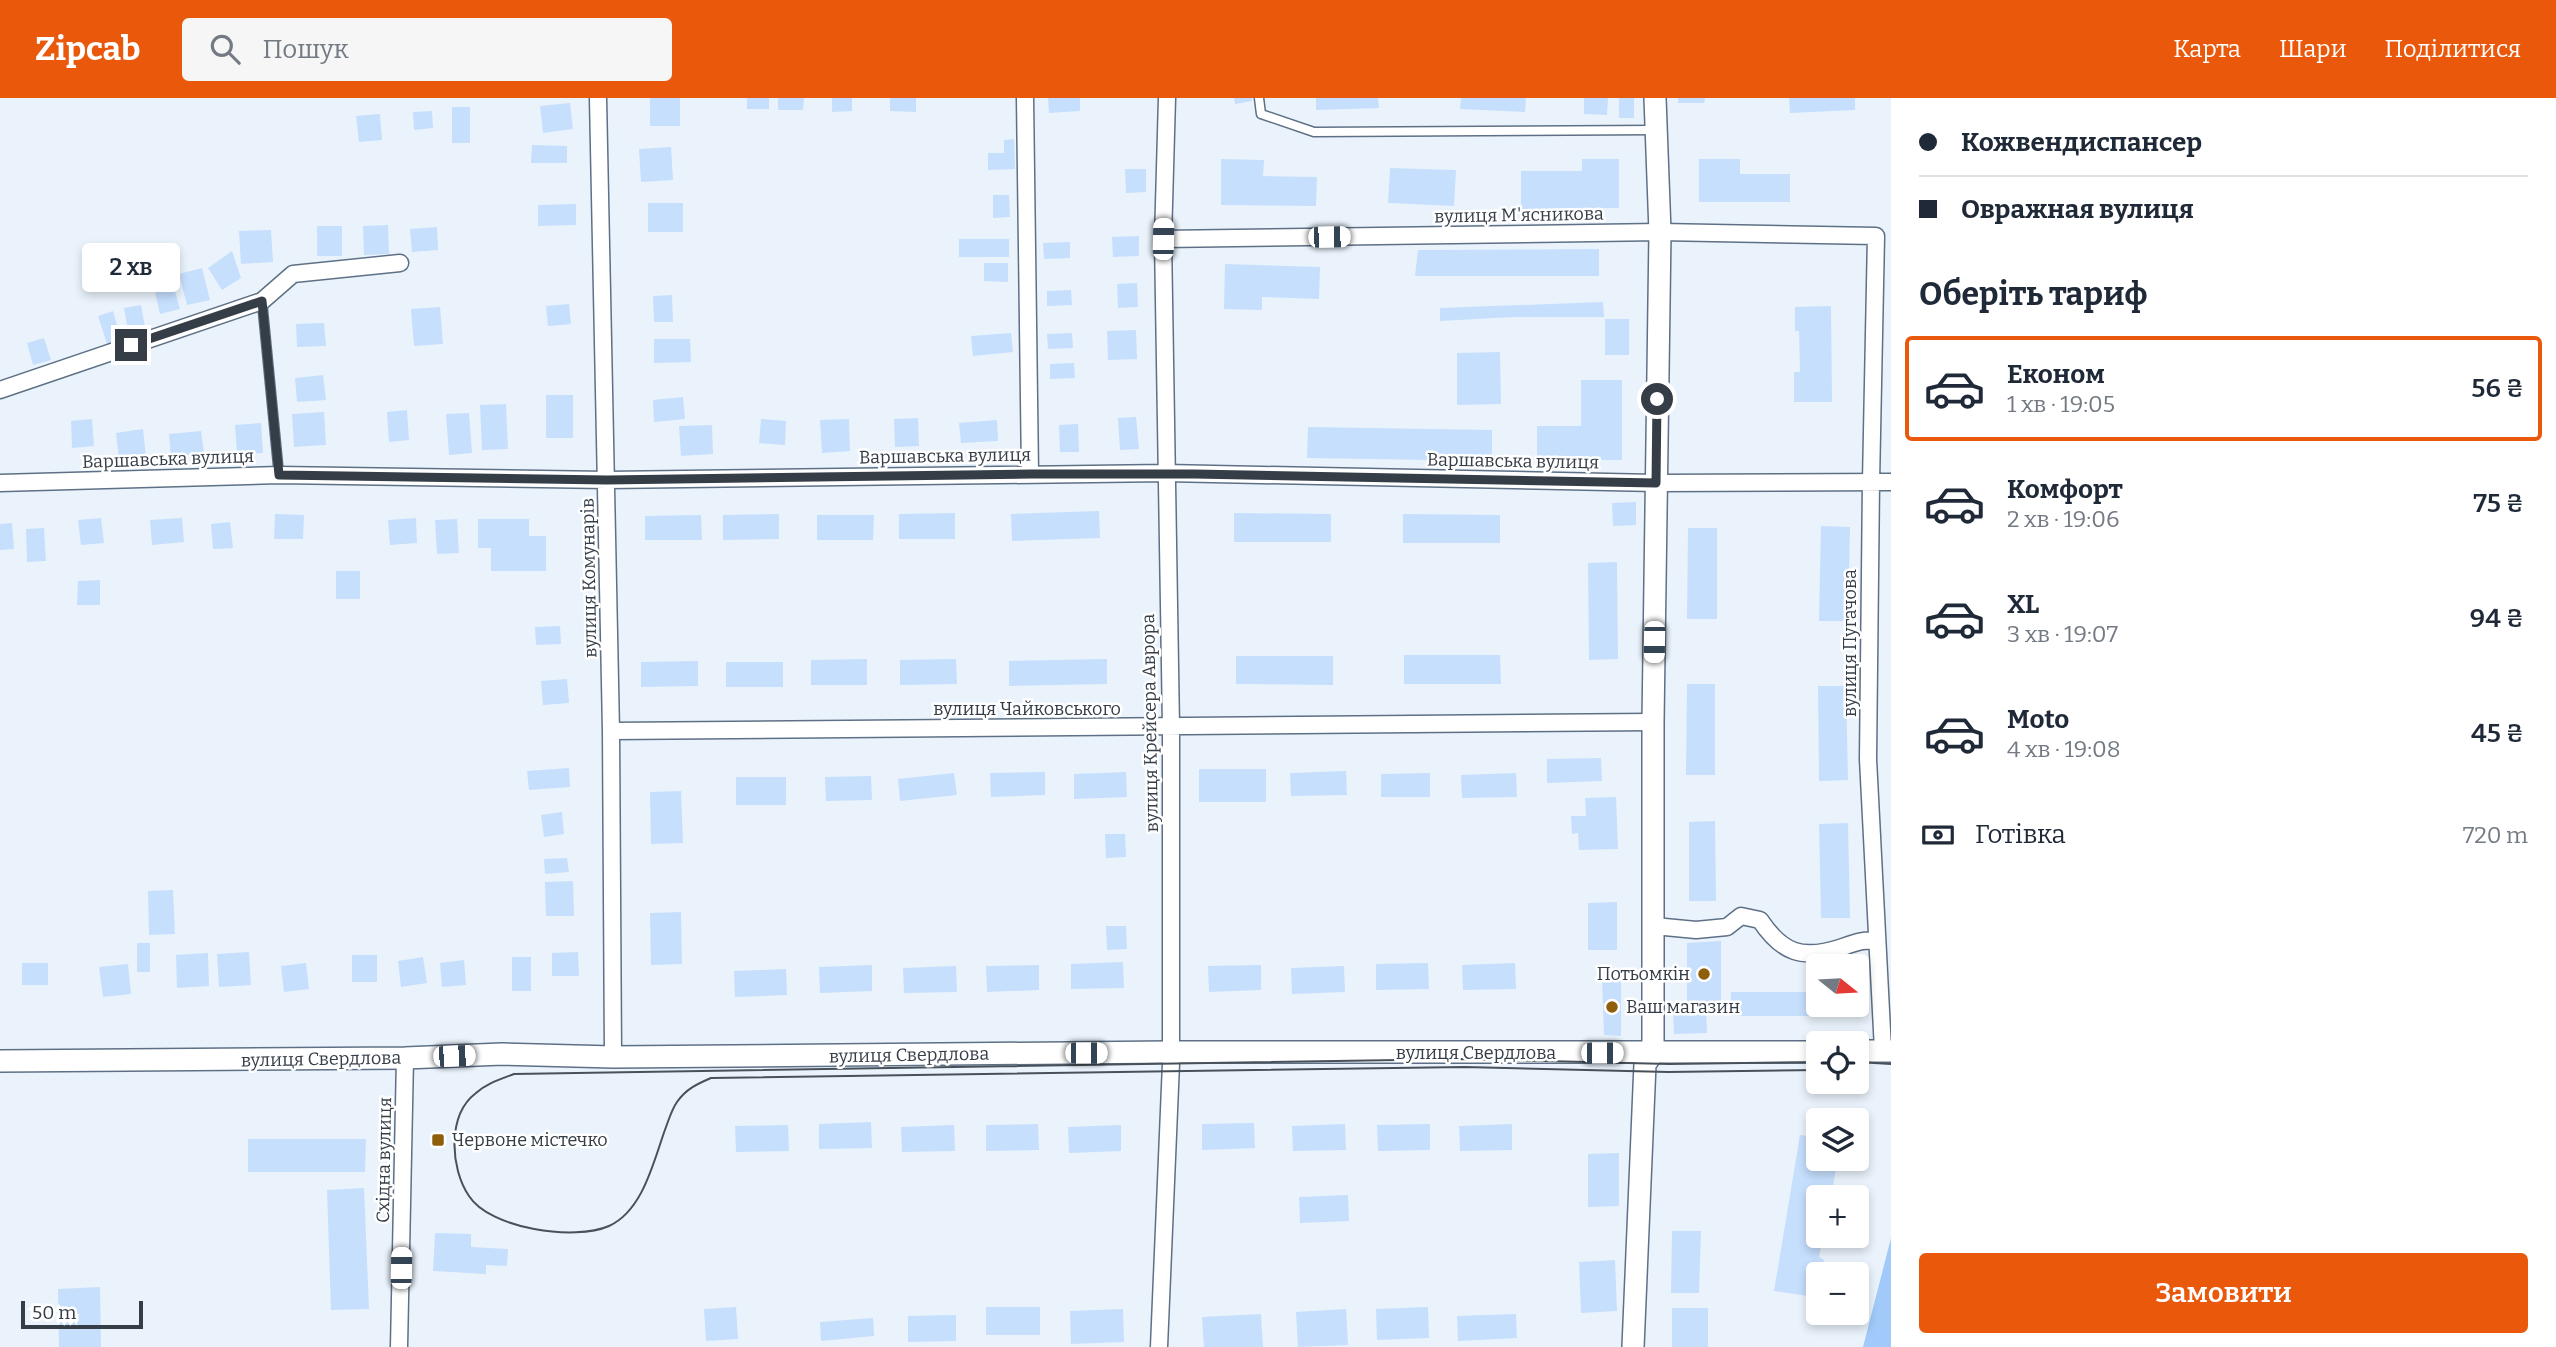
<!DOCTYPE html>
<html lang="uk">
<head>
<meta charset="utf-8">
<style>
  :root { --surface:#fff; --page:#f6f6f7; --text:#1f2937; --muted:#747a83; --line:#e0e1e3; --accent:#ea580c }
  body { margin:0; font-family:Bitter,serif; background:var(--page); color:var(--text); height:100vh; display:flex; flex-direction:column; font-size:26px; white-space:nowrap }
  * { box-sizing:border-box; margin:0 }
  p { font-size:23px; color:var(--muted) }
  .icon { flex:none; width:38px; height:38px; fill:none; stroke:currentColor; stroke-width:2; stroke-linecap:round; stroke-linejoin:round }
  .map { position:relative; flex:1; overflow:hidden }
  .side { display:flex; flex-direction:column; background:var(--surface); width:665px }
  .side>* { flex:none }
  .guide { display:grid; align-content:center; height:154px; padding:0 28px; background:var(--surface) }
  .needle { width:46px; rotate:108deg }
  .buttons { position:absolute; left:1806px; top:856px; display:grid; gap:14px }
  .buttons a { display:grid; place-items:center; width:63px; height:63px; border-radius:7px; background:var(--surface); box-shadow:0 4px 10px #0003; font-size:35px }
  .scale { position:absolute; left:21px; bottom:18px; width:122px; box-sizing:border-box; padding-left:7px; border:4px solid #353d47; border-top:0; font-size:19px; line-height:24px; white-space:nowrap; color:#353d47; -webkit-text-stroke:5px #fff; paint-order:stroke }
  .end { position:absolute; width:32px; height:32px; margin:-16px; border:9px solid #353d47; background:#fff; box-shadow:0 0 0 4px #fff }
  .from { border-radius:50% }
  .bubble { position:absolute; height:49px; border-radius:7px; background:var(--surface); box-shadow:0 4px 10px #0003; font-size:23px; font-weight:600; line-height:49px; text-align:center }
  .car { position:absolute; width:21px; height:42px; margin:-21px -10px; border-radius:9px; box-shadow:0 0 5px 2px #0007; background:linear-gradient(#fff 24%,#345 0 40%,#fff 0 76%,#345 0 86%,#fff 0) }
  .guide b { display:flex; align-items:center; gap:24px; height:66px; font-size:26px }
  .guide b+b { border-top:2px solid var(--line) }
  .guide i { width:18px; height:18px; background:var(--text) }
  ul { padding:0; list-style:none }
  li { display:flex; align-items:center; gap:21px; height:105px; margin:0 14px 10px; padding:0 14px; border:4px solid transparent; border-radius:7px }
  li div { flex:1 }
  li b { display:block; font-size:26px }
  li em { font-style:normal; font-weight:600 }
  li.current { border-color:var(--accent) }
  li>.icon { width:63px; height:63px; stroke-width:1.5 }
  h2 { padding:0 28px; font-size:32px; line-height:84px }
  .pay { display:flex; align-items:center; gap:18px; height:77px; padding:0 28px; font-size:26px }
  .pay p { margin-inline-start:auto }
  .cta { display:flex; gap:14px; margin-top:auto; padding:14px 28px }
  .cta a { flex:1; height:80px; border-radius:7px; background:var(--accent); color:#fff; font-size:28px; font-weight:600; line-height:80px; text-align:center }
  header { display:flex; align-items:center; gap:42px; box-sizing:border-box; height:98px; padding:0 35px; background:var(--accent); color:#fff }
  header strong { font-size:33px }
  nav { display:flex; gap:38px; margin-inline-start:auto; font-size:24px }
  .search { width:490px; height:63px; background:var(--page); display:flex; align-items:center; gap:18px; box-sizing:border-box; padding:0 24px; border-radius:7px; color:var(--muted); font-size:26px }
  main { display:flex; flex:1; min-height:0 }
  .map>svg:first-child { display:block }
  .green { fill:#a1cafa }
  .building { fill:#c6dffd }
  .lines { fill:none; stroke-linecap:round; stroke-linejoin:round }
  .service-casing { stroke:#5e7085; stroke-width:11 }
  .minor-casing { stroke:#5e7085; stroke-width:19 }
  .tertiary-casing { stroke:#5e7085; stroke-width:24 }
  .service { stroke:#fff; stroke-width:8 }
  .minor { stroke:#fff; stroke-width:16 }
  .tertiary { stroke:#fff; stroke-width:21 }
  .tram { stroke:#48505a; stroke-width:2 }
  .route { stroke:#353d47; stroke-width:9 }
  .poi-dot { fill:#8f5e0b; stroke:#fff; stroke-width:2.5 }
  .labels { text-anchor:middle; stroke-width:5; stroke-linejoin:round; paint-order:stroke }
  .street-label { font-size:18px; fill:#353d47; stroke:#fff }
  .poi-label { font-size:18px; fill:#353d47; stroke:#fff; text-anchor:start }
</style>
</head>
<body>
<header>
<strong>Zipcab</strong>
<div class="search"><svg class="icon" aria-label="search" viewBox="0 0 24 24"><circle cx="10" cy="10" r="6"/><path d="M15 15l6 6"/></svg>Пошук</div>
<nav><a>Карта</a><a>Шари</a><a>Поділитися</a></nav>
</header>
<main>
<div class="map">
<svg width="1891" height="1249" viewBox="0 0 1891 1249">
  <rect width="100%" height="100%" fill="#eaf3fc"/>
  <!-- green -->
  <path class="green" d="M1891,1140V1249H1863Z"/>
  <!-- building -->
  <path class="building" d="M650,0H680V28H650Z
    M747,0H769V11H747Z
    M778,0H804L803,12H778Z
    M832,0H852V13L832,14Z
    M890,0H916V14L890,13Z
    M1048,0H1080V13L1049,15Z
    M1234,0H1252V3L1235,6Z
    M1316,0H1378L1379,10L1316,12Z
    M1461,0H1526L1525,14L1460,11Z
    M1584,0H1608L1607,17L1584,16Z
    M1619,0H1634V20H1619Z
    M1678,0H1705L1704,5H1678Z
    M1789,0H1855V12L1790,15Z
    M570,5L573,31L543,35L540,8Z
    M452,9H470V45H452Z
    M432,13L433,30L414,32L413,14Z
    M380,16L382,42L359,44L356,18Z
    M1014,41L1015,71L988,72V55H1004V42Z
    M532,47L567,48V65H531Z
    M671,49L673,82L641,84L639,51Z
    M1221,61L1264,62L1263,78L1317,79L1316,108L1221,107Z
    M1582,61H1619V110L1521,111V73H1582Z
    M1699,61H1740V76H1790V104H1699Z
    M1390,70L1456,72L1454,108L1388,105Z
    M1125,71H1146V94L1126,95Z
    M993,97H1009L1010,119L993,120Z
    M648,105H683V134H648Z
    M576,106V127L538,128V107Z
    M388,127L389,156L364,157L363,128Z
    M317,128H342V158H317Z
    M437,129L438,152L412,154L410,131Z
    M271,132L273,164L241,166L239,133Z
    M1139,138V158L1113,159L1112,139Z
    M959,141H1009V159H959Z
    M1070,144V160L1044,161L1043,145Z
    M1599,151V178H1415L1418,152Z
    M232,153L241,180L222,192L208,170Z
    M984,165H1008V184L984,183Z
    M1225,166L1320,169L1319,201L1262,199V212L1224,211Z
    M202,170L210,202L187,207L179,176Z
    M1137,185L1138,209L1118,210L1117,186Z
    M174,189L180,211L160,216L155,194Z
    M1071,192L1072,207L1047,208V193Z
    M672,197L673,224H654L653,198Z
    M1603,204L1604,219H1514L1440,223V210Z
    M569,206L571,226L548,228L546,208Z
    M141,207L146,235L129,239L124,210Z
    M1831,208L1832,304H1794V274H1800L1799,233H1795V209Z
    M440,209L443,246L414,248L411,211Z
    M113,213L121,242L107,246L98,218Z
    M1605,221H1629V257H1605Z
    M324,225L326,248L297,249L296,226Z
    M1136,232L1137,261L1108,262L1107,233Z
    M1011,235L1013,254L973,258L971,238Z
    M1072,235L1073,250L1048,251L1047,236Z
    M44,240L51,262L33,267L27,245Z
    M654,241H690L691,264L654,265Z
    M1500,254L1501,306L1457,307V255Z
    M1074,265L1075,280L1050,281V266Z
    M323,277L326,302L297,304L295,280Z
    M1581,282H1622V362H1537V328H1581Z
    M546,297H573V340H546Z
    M683,299L685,321L654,324L653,302Z
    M506,306L508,351L482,352L480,307Z
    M407,312L409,342L389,344L387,314Z
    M324,314L326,347L294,349L292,316Z
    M469,315L472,355L449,357L446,316Z
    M1136,319L1139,351L1120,352L1118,320Z
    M918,320L919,348L895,349L894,321Z
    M92,321L94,348L72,350L71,323Z
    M761,321L786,323L785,347L759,345Z
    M849,321L850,353L822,355L820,322Z
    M997,322L998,343L961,345L959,325Z
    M261,325L263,355L237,356L235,327Z
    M1078,326L1079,354H1060L1059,327Z
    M712,327L713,356L681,358L679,328Z
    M1308,329L1492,332V363L1307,360Z
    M143,331L146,359L119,362L116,335Z
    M201,333L204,355L171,359L169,336Z
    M1636,404V427L1613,428L1612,405Z
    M1099,413L1100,440L1012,443L1011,416Z
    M955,415V441H899V416Z
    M1234,415L1331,416V444H1234Z
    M275,416L304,417L303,441H274Z
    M779,416V441L723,442V417Z
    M1403,416L1500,417V445H1403Z
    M701,417L702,442H645V418Z
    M817,417H874L873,442H817Z
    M101,420L104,445L81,447L78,422Z
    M182,420L184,444L152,447L150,422Z
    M416,420L417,445L390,447L388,422Z
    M457,421L459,455L437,456L435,422Z
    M478,421H529V438H546V473H491V450H478Z
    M230,424L233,450L213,451L211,426Z
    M12,425L14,451L0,452V426Z
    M1821,428L1850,429L1848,523H1819Z
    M44,430L46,463L27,464L26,431Z
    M1688,430H1717V521H1687Z
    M1617,464L1618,561L1589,562L1588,465Z
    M336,473H360V501H336Z
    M100,482V507H77L78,483Z
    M560,528L561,546L536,547L535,529Z
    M1404,557H1500L1501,586H1404Z
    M1236,558H1333V587L1236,586Z
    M867,561V587H811V562Z
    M956,561L957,586L900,587V562Z
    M1107,561V586L1009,588V563Z
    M698,563V588L641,589V564Z
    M726,564H783V589H726Z
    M567,581L569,605L543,607L541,583Z
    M1687,586H1715V677H1686Z
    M1818,588H1846L1848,682L1819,683Z
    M1601,660L1602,683L1547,685V661Z
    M569,670L570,689L529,692L527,673Z
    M1199,671H1266V704H1199Z
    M1346,673L1347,697L1291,698L1290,675Z
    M1045,674V697L991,699L990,675Z
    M1126,674L1127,699L1074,701V676Z
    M954,675L957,697L900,703L898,681Z
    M1430,675V699H1381V676Z
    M1516,675L1517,699L1462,700L1461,677Z
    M871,678L872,702L826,703L825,679Z
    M736,679H786V707H736Z
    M681,693L683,745L651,746L650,694Z
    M1616,699L1618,751L1579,752L1578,735L1572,736L1571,718H1586L1585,700Z
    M562,714L564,736L544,739L541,717Z
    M1715,723L1716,803H1689V724Z
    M1848,725L1850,820H1821L1819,726Z
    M1105,736H1125L1126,759L1106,760Z
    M567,760L569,774L545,776L544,761Z
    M573,783L574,818H546L545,784Z
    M173,792L175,836L149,837L148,793Z
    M1617,804V852H1588V805Z
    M681,814L682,866L651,867L650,815Z
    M1106,828H1126L1127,851L1107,852Z
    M1721,843V911L1706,912L1707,935L1674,936L1673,907H1687V845Z
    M137,845H150V874H137Z
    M249,854L251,887L219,889L217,856Z
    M578,854L579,878H552V855Z
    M208,855L209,888L177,890L176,857Z
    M352,857H377V884H352Z
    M423,859L427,885L401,889L398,863Z
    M512,859H531V893H512Z
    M464,862L466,887L442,889L440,865Z
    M1123,864L1124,890L1071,891V866Z
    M22,865H48V887H22Z
    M306,865L309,891L284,894L281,868Z
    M1428,865L1429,891L1376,892V866Z
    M1515,865L1516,891L1463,892L1462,867Z
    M128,866L131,896L103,899L99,869Z
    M872,867V893L820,895L819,869Z
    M1039,867V892L987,894L986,868Z
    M1261,867V892L1209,894L1208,868Z
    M956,868L957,894L904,895L903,870Z
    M1344,868L1345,894L1292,896L1291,870Z
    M786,871L787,897L735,899L734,873Z
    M1602,880H1621V938L1604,937Z
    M1731,894H1811V918H1731Z
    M871,1024L872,1050L819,1051V1026Z
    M1254,1025L1255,1050L1202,1052V1026Z
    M1038,1026L1039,1052L986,1053V1027Z
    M1345,1026L1346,1052L1293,1053L1292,1028Z
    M1430,1026V1052L1378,1053L1377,1027Z
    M1512,1026V1052L1460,1053L1459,1028Z
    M788,1027L789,1053L736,1054L735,1028Z
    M954,1027L955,1053L902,1054L901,1029Z
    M1121,1027V1053L1069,1055L1068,1029Z
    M1800,1037L1814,1039L1811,1057H1816L1814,1067L1836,1071L1831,1099H1818V1138H1823L1819,1159L1824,1162L1823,1170L1815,1169L1814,1178L1818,1179V1193L1810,1192L1808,1198L1774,1193Z
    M248,1041H366L365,1074H248Z
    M1619,1055V1108L1588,1109V1056Z
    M364,1090L369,1211L331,1212L327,1092Z
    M1348,1097L1349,1123L1300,1125L1299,1099Z
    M1672,1133H1701L1699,1195H1671Z
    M435,1135L471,1136V1149L508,1151L507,1168L486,1167V1176L433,1173Z
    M1615,1162L1617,1213L1581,1215L1579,1164Z
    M100,1189L101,1249H59L58,1191Z
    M736,1209L738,1241L706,1243L704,1211Z
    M986,1209H1040V1237H986Z
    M1428,1209L1429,1240L1377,1242L1376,1211Z
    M1672,1210H1708V1249H1672Z
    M1123,1211L1124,1244L1071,1246L1070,1213Z
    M1346,1211L1348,1247L1298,1249L1296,1214Z
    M1261,1216L1263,1249H1204L1202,1219Z
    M1516,1216L1517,1240L1458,1243L1457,1218Z
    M956,1217V1243L908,1244V1218Z
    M873,1220L874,1238L821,1243L820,1224Z"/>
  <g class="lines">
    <!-- service casing -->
    <g class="service-casing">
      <path id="service" d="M1259,0L1261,16L1314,34L1656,32
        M262,203L279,377"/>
    </g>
    <!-- minor casing -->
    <g class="minor-casing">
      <path id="minor" d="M598,0L611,633L613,959
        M1025,0L1030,376
        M1163,141L1660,134L1876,138L1871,384L1868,661L1883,952
        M0,292L262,203L293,176L400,165
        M0,385L279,377L607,382L1166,375L1656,385L1891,384
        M611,633L1653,624
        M1654,828L1696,832L1727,829L1741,818L1760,822C1782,855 1802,862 1840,850C1854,845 1863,841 1877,843
        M399,1249L405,960
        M1159,1249L1171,965V629L1163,141L1167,0"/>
    </g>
    <!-- tertiary casing -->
    <g class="tertiary-casing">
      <path id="tertiary" d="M1857,953H1891
        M0,963L405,960L502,956L613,959L1170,954H1818
        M1633,1249L1645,966L1653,955V624L1660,134L1655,0"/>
    </g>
    <!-- service -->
    <use href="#service" class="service"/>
    <!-- minor -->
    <use href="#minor" class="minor"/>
    <!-- tertiary -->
    <use href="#tertiary" class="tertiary"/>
    <!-- tram -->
    <path class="tram" d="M1818,964L1669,966L1465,961L514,976C501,981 487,985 476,995C447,1017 450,1070 469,1098C490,1131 575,1143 609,1128C644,1112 654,1061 666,1029C669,1021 672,1011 677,1004C686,991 697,986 711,980L1465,969L1668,974L1818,972
      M1857,964L1891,966"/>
  </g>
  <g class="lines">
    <!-- route -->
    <path class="route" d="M131,247L262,203L279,377L607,382L1030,376H1195L1656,385L1657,301"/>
  </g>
  <!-- markers -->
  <g class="poi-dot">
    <circle cx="1704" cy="876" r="7"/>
    <circle cx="1612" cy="909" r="7"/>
    <rect x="431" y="1035" width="14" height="14" rx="3.5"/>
  </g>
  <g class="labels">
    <!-- street labels -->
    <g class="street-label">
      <text transform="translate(1519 117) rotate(-1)" y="6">вулиця М'ясникова</text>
      <text transform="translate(945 358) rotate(-1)" y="6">Варшавська вулиця</text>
      <text transform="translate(168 361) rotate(-2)" y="6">Варшавська вулиця</text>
      <text transform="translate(1513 363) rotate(1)" y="6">Варшавська вулиця</text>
      <text transform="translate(589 480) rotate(-91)" y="6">вулиця Комунарів</text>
      <text transform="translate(1850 545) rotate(-90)" y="6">вулиця Пугачова</text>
      <text x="1027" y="617">вулиця Чайковського</text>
      <text transform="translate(1150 625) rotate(-91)" y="6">вулиця Крейсера Аврора</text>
      <text x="1476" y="961">вулиця Свердлова</text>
      <text transform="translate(909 957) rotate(-1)" y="6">вулиця Свердлова</text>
      <text transform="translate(321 961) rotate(-1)" y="6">вулиця Свердлова</text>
      <text transform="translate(384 1062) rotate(-89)" y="6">Східна вулиця</text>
    </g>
    <!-- poi labels -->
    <g class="poi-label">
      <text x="1690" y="882" text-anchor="end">Потьомкін</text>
      <text x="1626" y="915">Ваш магазин</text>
      <text x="452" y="1048">Червоне містечко</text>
    </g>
  </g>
</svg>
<div class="buttons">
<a><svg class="needle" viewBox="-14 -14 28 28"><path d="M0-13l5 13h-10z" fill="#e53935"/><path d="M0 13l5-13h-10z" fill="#747a83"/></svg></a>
<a><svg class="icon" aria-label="locate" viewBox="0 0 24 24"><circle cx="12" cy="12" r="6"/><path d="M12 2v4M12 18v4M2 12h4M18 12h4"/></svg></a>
<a><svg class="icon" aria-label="layers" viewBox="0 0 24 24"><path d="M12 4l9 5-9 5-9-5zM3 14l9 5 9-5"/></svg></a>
<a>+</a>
<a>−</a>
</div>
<div class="scale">50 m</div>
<i class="end from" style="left:1657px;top:301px"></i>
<i class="end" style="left:131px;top:247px"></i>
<div class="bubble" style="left:82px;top:145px;width:98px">2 хв</div>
<i class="car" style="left:1329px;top:139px;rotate:89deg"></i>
<i class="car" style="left:1163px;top:141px;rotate:1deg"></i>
<i class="car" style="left:1654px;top:544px;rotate:181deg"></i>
<i class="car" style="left:1086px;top:955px;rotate:90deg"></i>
<i class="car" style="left:1602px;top:955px;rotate:90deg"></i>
<i class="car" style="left:454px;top:958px;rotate:88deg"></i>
<i class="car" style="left:401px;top:1170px;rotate:1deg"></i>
</div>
<section class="side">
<div class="guide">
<b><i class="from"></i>Кожвендиспансер</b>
<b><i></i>Овражная вулиця</b>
</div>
<h2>Оберіть тариф</h2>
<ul>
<li class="current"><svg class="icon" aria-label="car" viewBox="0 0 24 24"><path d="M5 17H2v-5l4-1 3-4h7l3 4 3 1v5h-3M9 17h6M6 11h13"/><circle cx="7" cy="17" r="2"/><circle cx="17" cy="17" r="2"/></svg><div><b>Економ</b><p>1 хв · 19:05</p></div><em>56 ₴</em></li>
<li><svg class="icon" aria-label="car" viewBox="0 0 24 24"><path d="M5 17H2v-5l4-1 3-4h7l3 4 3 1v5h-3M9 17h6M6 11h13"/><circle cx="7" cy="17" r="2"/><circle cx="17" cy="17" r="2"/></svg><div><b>Комфорт</b><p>2 хв · 19:06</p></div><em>75 ₴</em></li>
<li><svg class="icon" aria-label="car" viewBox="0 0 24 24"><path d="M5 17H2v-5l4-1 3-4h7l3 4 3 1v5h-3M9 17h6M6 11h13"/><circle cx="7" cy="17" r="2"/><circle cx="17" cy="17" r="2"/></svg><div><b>XL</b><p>3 хв · 19:07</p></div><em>94 ₴</em></li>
<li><svg class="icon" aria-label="car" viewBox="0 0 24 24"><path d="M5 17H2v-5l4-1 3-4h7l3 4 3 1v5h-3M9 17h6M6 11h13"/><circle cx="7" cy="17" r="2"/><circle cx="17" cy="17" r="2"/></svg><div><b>Moto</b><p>4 хв · 19:08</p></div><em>45 ₴</em></li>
</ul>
<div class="pay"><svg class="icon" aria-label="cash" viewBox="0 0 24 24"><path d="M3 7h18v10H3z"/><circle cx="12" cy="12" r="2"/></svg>Готівка<p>720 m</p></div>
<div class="cta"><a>Замовити</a></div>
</section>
</main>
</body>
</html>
